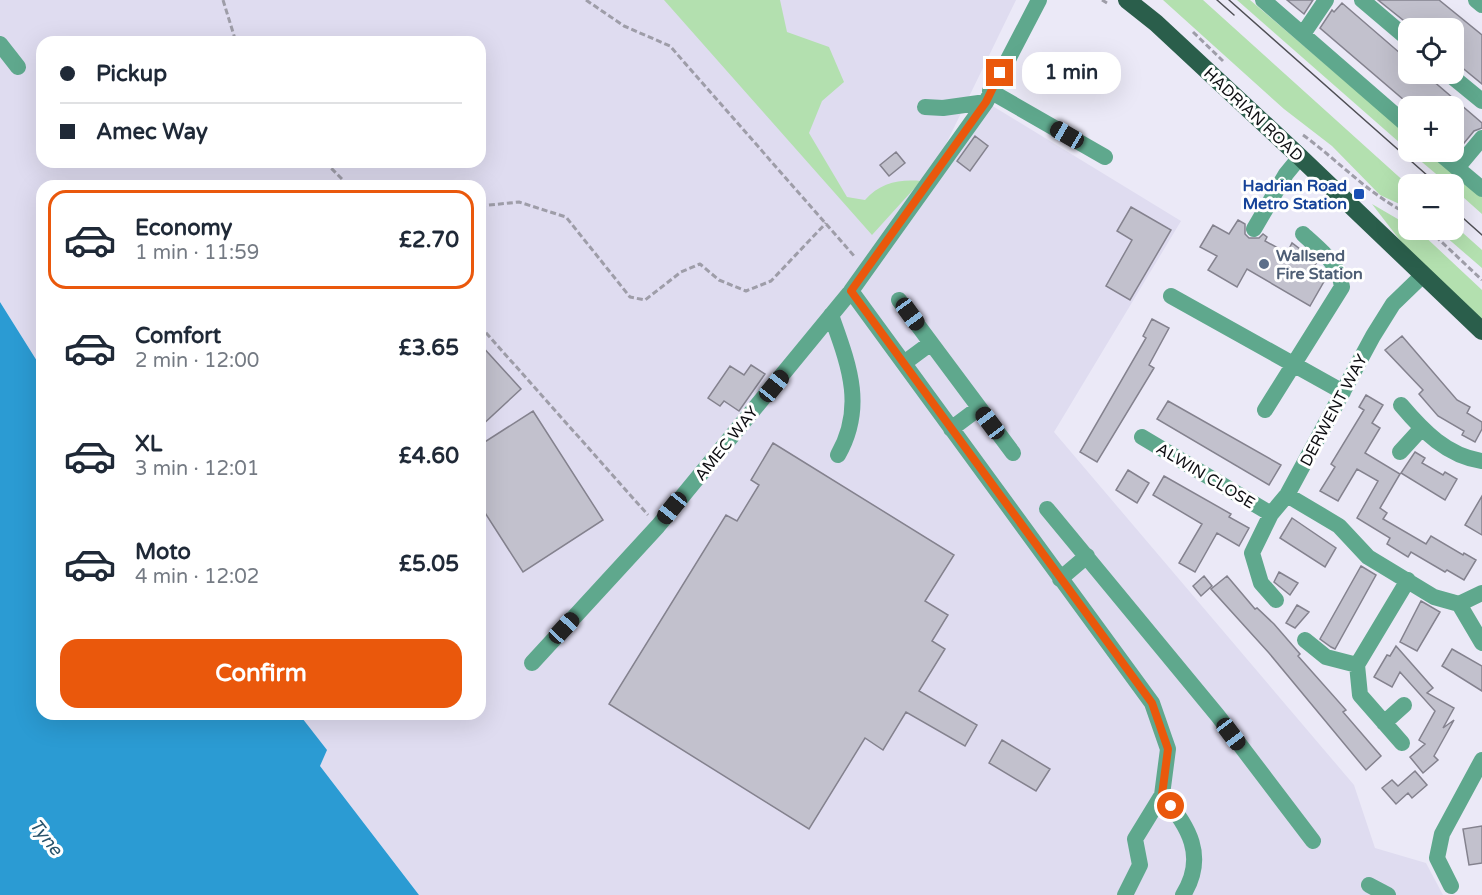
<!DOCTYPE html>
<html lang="en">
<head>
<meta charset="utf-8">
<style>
  :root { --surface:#fff; --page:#f6f6f7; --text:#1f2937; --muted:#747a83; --line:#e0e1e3; --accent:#ea580c }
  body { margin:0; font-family:"Varela Round",sans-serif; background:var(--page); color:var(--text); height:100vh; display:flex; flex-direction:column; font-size:22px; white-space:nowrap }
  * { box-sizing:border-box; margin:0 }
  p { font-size:20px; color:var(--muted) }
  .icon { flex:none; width:33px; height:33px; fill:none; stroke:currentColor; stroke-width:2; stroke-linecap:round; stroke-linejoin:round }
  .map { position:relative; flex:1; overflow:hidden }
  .panel { position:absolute; left:36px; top:180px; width:450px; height:540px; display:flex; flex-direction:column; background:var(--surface); border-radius:18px; box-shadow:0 6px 24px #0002 }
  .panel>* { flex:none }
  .banner { position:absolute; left:36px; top:36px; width:450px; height:132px; border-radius:18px; box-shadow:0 6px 24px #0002; display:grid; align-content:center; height:132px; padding:0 24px; background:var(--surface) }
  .controls { position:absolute; left:1398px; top:18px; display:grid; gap:12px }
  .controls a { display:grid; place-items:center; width:66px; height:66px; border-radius:12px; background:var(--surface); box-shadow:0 6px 24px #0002; font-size:30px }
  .end { position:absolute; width:27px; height:27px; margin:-14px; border:8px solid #ea580c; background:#fff; box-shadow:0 0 0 3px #fff }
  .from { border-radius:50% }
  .bubble { position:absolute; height:42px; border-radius:18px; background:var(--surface); box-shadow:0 6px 24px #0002; font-size:20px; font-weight:800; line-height:42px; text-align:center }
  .car { position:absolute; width:18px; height:36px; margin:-18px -9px; border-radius:8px; box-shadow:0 0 4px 2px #0007; background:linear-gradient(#222 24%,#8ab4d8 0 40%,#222 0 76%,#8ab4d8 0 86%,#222 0) }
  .banner b { display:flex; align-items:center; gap:21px; height:57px; font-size:22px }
  .banner b+b { border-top:2px solid var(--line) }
  .banner i { width:15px; height:15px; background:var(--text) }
  ul { padding:10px 0 0; list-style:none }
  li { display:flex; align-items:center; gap:18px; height:99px; margin:0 12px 9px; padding:0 12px; border:3px solid transparent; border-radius:18px }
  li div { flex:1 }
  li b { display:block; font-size:22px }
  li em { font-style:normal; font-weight:800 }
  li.on { border-color:var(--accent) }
  li>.icon { width:54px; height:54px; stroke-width:1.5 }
  .button { display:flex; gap:12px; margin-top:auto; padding:12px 24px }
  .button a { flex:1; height:69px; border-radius:18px; background:var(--accent); color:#fff; font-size:24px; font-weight:800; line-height:69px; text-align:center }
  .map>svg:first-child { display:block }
  .built { fill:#dfdcf0; fill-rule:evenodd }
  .green { fill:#b3e0af }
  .water { fill:#2b9bd3 }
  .building { fill:#c2c1cd; stroke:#84828e; stroke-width:1.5 }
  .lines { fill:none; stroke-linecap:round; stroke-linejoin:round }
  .path { stroke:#9e9da8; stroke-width:3; stroke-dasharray:6 3; stroke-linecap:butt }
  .minor { stroke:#5fa88d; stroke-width:16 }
  .major { stroke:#2a5e4b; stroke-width:18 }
  .tram { stroke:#4f4f55; stroke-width:1.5 }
  .route { stroke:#ea580c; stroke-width:8 }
  .transit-dot { fill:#1a4fb4; stroke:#fff; stroke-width:2 }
  .service-dot { fill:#5c6f8a; stroke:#fff; stroke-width:2 }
  .labels { text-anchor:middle; stroke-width:6; stroke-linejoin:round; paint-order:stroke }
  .street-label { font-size:16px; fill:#0e0e12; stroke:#fff }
  .transit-label { font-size:16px; font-weight:bold; fill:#164399; stroke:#fff; text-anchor:end }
  .service-label { font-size:16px; font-weight:bold; fill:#4e5e75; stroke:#fff; text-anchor:start }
  .water-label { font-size:18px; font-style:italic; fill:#29546d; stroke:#fff }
</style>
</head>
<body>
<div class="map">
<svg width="1482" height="895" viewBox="0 0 1482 895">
  <rect width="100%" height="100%" fill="#ebe9f7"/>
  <!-- built -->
  <path class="built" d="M0,0H1016L946,144L986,102L1181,221L1054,432L1354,785L1375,848L1426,863L1443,895H419L320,766L326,750L299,714H480V186H42V369L0,302ZM42,42H480V162H42Z"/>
  <!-- green -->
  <path class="green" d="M664,0H780L787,32L829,47L844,82L822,101L809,133L847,197L865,200C880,183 899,179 921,181L872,235Z
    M1163,0H1203L1408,185V208L1380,195L1332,146L1284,109Z
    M1237,0H1250L1408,135V150Z
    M1410,152H1428L1482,197V214L1454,189V184H1448Z
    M1372,204L1408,225V230L1419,231L1482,290V322L1409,252Z
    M1454,225L1482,250V268L1438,230H1454Z"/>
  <!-- water -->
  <path class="water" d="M0,302L42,369V714H299L327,750L320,766L419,895H0Z"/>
  <!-- building -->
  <path class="building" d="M1287,0H1313L1304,14Z
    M1378,0H1439L1482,35V84L1454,61V28H1413Z
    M1342,3L1408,60V74H1425L1482,123V128L1474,131L1460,148L1454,143V106H1411L1320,28L1332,10L1334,12Z
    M975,136L988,146L970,171L957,161Z
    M896,152L905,163L889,176L880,165Z
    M1131,207L1171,230L1130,300L1106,286L1132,240L1117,231Z
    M1238,220L1245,224V234L1249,238H1259L1263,234L1267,237L1265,241L1287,253L1292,243L1317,262L1312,270L1326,278L1310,306L1247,269L1237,287L1208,270L1217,256L1200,247L1213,225L1229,234Z
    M1152,319L1169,328L1149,365L1154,368L1097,462L1080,452L1146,338L1143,336Z
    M1402,336L1457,400L1470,407L1467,413L1482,422V429L1475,442L1462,435L1464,431L1438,416L1419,394L1423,390L1385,350Z
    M480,344L521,389L480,427Z
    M751,365L765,374L739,411L724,401L720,406L708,398L730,366L744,375Z
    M1366,395L1383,405L1372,423L1380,428L1365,453L1400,474L1380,508L1387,513L1383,519L1426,544L1431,536L1463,555L1464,553L1476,560L1464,580L1447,570L1445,572L1411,552L1408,557L1387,544L1390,538L1357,518L1378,481L1357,469L1338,501L1320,491L1335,467L1331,464L1364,410L1359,407Z
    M1168,401L1281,465L1269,485L1157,419Z
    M533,411L603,520L523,572L480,505V445Z
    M773,443L954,555L925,601L948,615L932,641L945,649L919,691L977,725L965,746L906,712L883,750L865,738L809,829L609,704L726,515L737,521L759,485L751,480Z
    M1415,452L1425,458L1422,463L1443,475L1445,472L1457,479L1445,500L1401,473Z
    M1128,470L1149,483L1137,503L1116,490Z
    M1164,476L1231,514L1229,517L1249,528L1239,546L1217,533L1195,572L1179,563L1202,524L1153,495Z
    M1482,496V535L1465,525Z
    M1292,518L1336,548L1325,567L1280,538Z
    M1361,566L1376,575L1335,649L1331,647L1320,639Z
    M1279,572L1298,583L1290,595L1274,582Z
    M1204,576L1212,586L1201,596L1193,586Z
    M1227,576L1255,609L1257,608L1274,624L1300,654L1298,656L1346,710L1343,712L1381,756L1366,770L1269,653L1211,589Z
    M1421,601L1440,612L1417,651L1400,642Z
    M1297,605L1309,612L1295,628L1286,623Z
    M1396,646L1433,688L1427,693L1454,708L1443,728L1454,720L1434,756L1438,760L1423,773L1410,757L1425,744L1419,740L1435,711L1400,672L1392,687L1374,677L1387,655L1390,656Z
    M1452,649L1482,666V691L1442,666Z
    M1002,740L1050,769L1036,791L989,763Z
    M1415,771L1427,785L1412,798L1408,793L1396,804L1382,788L1392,780L1398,786Z
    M1482,826V863L1469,865L1463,829Z"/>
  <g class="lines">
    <!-- path -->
    <path class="path" d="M223,0L236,42
      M586,0L624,26L670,46L855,257
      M1102,0L1107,3
      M1193,32L1223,61
      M1303,135C1340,162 1367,193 1408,214
      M325,162L349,186
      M480,206L519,202L566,217L630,297L645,300L681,272L700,264L719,280L746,291L771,281L826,223
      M1429,230L1482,280
      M480,326L648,515"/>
    <!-- minor -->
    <path class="minor" d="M1263,0L1408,126
      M1362,0L1408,39
      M1476,0L1482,5
      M1303,34L1326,0
      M0,44L18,67
      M1449,74L1482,101
      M990,91L1105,157
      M925,107L943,108L986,102
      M1438,152L1482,189
      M1457,168L1482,138
      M1254,229L1286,174L1300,157
      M851,291L1152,703L1168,749L1162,795L1135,839L1140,865L1125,895
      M1171,296L1343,392
      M899,300L1013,453
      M831,315C848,363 866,406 838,455
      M904,363L931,343
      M1401,405C1423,431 1447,456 1482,461
      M1265,410L1342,287C1339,263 1320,250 1303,234
      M951,429L979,408
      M1142,437L1271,514
      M1400,452L1421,429
      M1287,495L1339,526L1368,557L1434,597L1459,604L1482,593
      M1047,509L1218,716L1313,841
      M1060,579L1087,556
      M1276,600L1261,583L1252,553L1271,514L1287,495L1373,336L1393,304L1423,275
      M1459,604L1482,643
      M1305,640L1326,657L1357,665
      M532,663L658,526L851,291L986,102L1039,0
      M1384,723L1404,705
      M1402,743L1360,695L1357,665L1408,580
      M1162,795C1189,826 1207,857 1183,895
      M1369,885L1388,895
      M1451,886L1437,858L1442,834L1482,760"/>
    <!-- major -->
    <path class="major" d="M1127,0L1156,23L1300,157L1482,331"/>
    <!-- tram -->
    <path class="tram" d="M1217,0L1234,15
      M1229,0L1437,184
      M1454,210L1482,235"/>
  </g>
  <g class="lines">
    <!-- route -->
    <path class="route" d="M1000,73L986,102L851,291L1152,703L1168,749L1162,795L1171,806"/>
  </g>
  <!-- markers -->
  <rect class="transit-dot" x="1353" y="188" width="12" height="12" rx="3"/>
  <circle class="service-dot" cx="1264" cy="264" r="6"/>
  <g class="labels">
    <!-- street labels -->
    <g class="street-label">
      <text transform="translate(1254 114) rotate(43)" y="6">HADRIAN ROAD</text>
      <text transform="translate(1333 410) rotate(-62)" y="6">DERWENT WAY</text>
      <text transform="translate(726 443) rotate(-51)" y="6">AMEC WAY</text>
      <text transform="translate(1206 475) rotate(31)" y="6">ALWIN CLOSE</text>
    </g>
    <!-- transit labels -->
    <g class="transit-label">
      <text x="1347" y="191">Hadrian Road<tspan x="1347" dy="18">Metro Station</tspan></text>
    </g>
    <!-- service labels -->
    <g class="service-label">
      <text x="1276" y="261">Wallsend<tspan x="1276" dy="18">Fire Station</tspan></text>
    </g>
    <!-- water labels -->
    <g class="water-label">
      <text transform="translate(46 837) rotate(52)" y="6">Tyne</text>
    </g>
  </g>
</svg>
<div class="controls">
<a><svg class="icon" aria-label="locate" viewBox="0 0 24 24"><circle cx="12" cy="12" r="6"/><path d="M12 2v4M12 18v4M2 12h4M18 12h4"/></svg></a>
<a>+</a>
<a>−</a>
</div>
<i class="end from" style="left:1171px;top:806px"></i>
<i class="end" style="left:1000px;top:73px"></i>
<div class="bubble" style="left:1022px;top:52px;width:99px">1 min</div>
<i class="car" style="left:1067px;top:135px;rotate:300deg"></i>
<i class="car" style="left:910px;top:314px;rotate:144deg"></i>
<i class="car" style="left:774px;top:386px;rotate:39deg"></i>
<i class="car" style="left:990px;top:423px;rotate:323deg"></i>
<i class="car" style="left:672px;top:508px;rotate:219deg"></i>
<i class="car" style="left:564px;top:628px;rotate:43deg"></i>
<i class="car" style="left:1231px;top:734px;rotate:143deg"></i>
<div class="banner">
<b><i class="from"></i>Pickup</b>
<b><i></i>Amec Way</b>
</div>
<section class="panel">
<ul>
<li class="on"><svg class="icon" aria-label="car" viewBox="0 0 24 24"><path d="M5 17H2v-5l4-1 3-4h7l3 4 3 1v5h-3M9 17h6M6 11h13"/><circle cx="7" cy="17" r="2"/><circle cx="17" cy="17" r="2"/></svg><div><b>Economy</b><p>1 min · 11:59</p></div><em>£2.70</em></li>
<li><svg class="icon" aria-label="car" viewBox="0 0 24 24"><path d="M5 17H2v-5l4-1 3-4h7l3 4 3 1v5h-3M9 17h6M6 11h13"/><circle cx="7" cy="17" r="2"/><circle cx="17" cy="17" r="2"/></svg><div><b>Comfort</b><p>2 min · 12:00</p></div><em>£3.65</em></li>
<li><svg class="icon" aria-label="car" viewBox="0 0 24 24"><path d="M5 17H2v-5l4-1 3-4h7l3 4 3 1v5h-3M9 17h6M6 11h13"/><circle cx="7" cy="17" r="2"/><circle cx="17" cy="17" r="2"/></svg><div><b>XL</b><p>3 min · 12:01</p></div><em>£4.60</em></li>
<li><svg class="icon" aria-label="car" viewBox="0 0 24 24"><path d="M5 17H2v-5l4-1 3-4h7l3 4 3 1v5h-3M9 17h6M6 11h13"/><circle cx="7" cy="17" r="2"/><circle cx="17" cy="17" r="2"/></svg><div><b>Moto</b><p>4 min · 12:02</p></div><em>£5.05</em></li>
</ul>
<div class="button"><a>Confirm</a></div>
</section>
</div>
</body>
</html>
